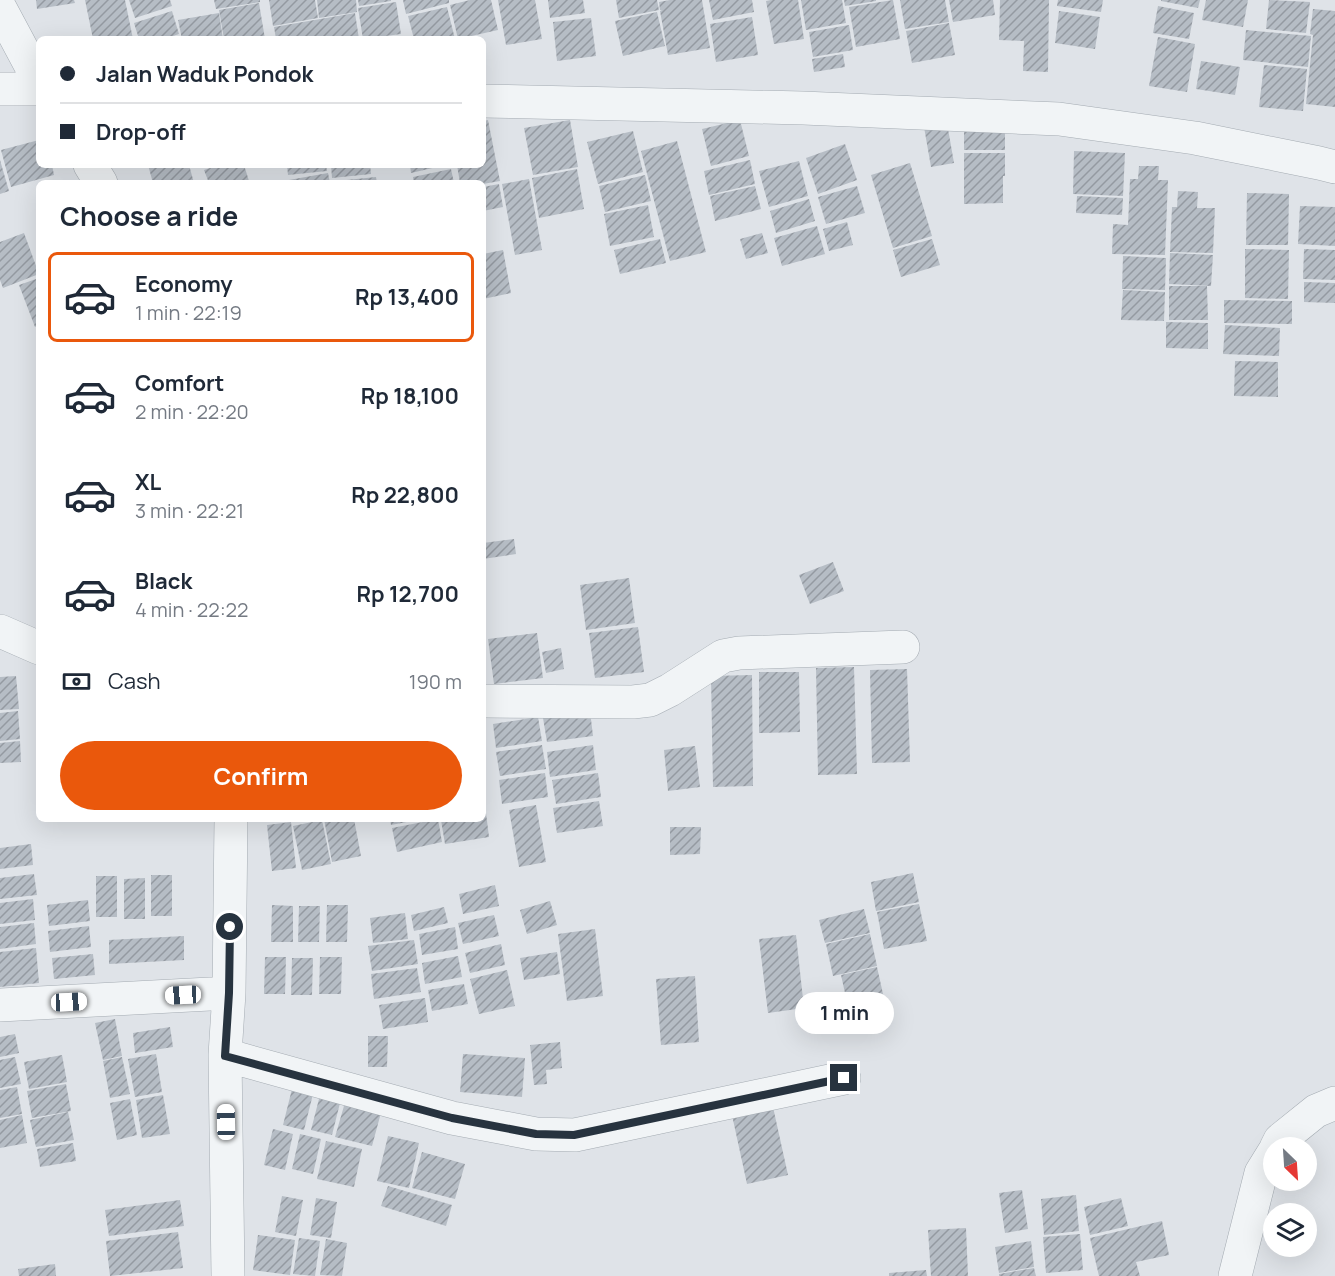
<!DOCTYPE html>
<html lang="en">
<head>
<meta charset="utf-8">
<style>
  :root { --surface:#fff; --page:#f6f6f7; --text:#1f2937; --muted:#747a83; --line:#e0e1e3; --accent:#ea580c }
  body { margin:0; font-family:Manrope,sans-serif; background:var(--page); color:var(--text); height:100vh; display:flex; flex-direction:column; font-size:22px; white-space:nowrap }
  * { box-sizing:border-box; margin:0 }
  p { font-size:20px; color:var(--muted) }
  .icon { flex:none; width:33px; height:33px; fill:none; stroke:currentColor; stroke-width:2; stroke-linecap:round; stroke-linejoin:round }
  .map { position:relative; flex:1; overflow:hidden }
  .panel { position:absolute; left:36px; top:180px; width:450px; height:642px; display:flex; flex-direction:column; background:var(--surface); border-radius:9px; box-shadow:0 6px 24px #0002 }
  .panel>* { flex:none }
  .top-card { position:absolute; left:36px; top:36px; width:450px; height:132px; border-radius:9px; box-shadow:0 6px 24px #0002; display:grid; align-content:center; height:132px; padding:0 24px; background:var(--surface) }
  .needle { width:39px; rotate:155deg }
  .controls { position:absolute; left:1263px; top:1137px; display:grid; gap:12px }
  .controls a { display:grid; place-items:center; width:54px; height:54px; border-radius:50%; background:var(--surface); box-shadow:0 6px 24px #0002; font-size:30px }
  .end { position:absolute; width:27px; height:27px; margin:-14px; border:8px solid #27333f; background:#fff; box-shadow:0 0 0 3px #fff }
  .from { border-radius:50% }
  .bubble { position:absolute; height:42px; border-radius:21px; background:var(--surface); box-shadow:0 6px 24px #0002; font-size:20px; font-weight:700; line-height:42px; text-align:center }
  .car { position:absolute; width:18px; height:36px; margin:-18px -9px; border-radius:8px; box-shadow:0 0 4px 2px #0007; background:linear-gradient(#fff 24%,#345 0 40%,#fff 0 76%,#345 0 86%,#fff 0) }
  .top-card b { display:flex; align-items:center; gap:21px; height:57px; font-size:22px }
  .top-card b+b { border-top:2px solid var(--line) }
  .top-card i { width:15px; height:15px; background:var(--text) }
  ul { padding:0; list-style:none }
  li { display:flex; align-items:center; gap:18px; height:90px; margin:0 12px 9px; padding:0 12px; border:3px solid transparent; border-radius:9px }
  li div { flex:1 }
  li b { display:block; font-size:22px }
  li em { font-style:normal; font-weight:700 }
  li.active { border-color:var(--accent) }
  li>.icon { width:54px; height:54px; stroke-width:1.5 }
  h2 { padding:0 24px; font-size:27px; line-height:72px }
  .pay { display:flex; align-items:center; gap:15px; height:66px; padding:0 24px; font-size:22px }
  .pay p { margin-inline-start:auto }
  .cta { display:flex; gap:12px; margin-top:auto; padding:12px 24px }
  .cta a { flex:1; height:69px; border-radius:36px; background:var(--accent); color:#fff; font-size:24px; font-weight:700; line-height:69px; text-align:center }
  .map>svg:first-child { display:block }
  .building { fill:url(#building-hatch) }
  .lines { fill:none; stroke-linecap:round; stroke-linejoin:round }
  .minor-casing { stroke:#a4abb2; stroke-width:34 }
  .minor { stroke:#f1f4f6; stroke-width:33 }
  .route { stroke:#27333f; stroke-width:8 }
</style>
</head>
<body>
<div class="map">
<svg width="1335" height="1276" viewBox="0 0 1335 1276">
  <defs>
    <pattern id="building-hatch" width="6" height="6" patternUnits="userSpaceOnUse" patternTransform="scale(1.5)"><rect width="6" height="6" fill="#b6bdc5"/><path d="M-1 1l2-2M0 6l6-6M5 7l2-2" fill="none" stroke="#949aa1"/></pattern>
  </defs>
  <rect width="100%" height="100%" fill="#dfe3e8"/>
  <!-- building -->
  <path class="building" d="M36,0H74L75,3L37,9Z
    M85,0H125L133,39H93Z
    M129,0H170L172,6L135,18Z
    M214,0H260V2L216,9Z
    M269,0H315L318,18L273,26Z
    M317,0H356L357,12L319,18Z
    M358,0H391V1L359,6Z
    M403,0H449V3L406,14Z
    M470,0H491L498,30L458,39L450,5Z
    M498,0H535L542,39L506,45Z
    M548,0H583L585,13L550,18Z
    M616,0H657L659,10L619,18Z
    M670,0H702L710,48L668,55L660,11H662L660,10L659,2Z
    M709,0H752L754,12L713,20Z
    M771,0H798L804,39L774,44L766,1Z
    M801,0H842L846,23L806,30Z
    M844,0H876V1L845,6Z
    M893,0L900,39L856,47L849,7Z
    M900,0H945L949,22L905,29Z
    M949,0H993L995,15L953,22Z
    M1000,0H1049L1048,72L1023,71L1024,41L999,40Z
    M1058,0H1103L1101,12L1057,6Z
    M1161,0H1200L1198,8L1161,1Z
    M1206,0H1248L1243,27L1202,20Z
    M1269,0L1310,2L1306,33L1266,29Z
    M396,2L401,34L363,39L358,8Z
    M259,3L265,39H224L219,10Z
    M1158,6L1194,13L1189,39L1153,33Z
    M447,7L455,39H414L408,16Z
    M1313,9L1335,11V107L1306,104L1313,35L1310,34Z
    M172,11L179,34L164,39H139L134,23Z
    M1059,11L1100,17L1095,49L1055,43Z
    M657,12L665,46L623,56L615,21Z
    M219,13L223,39H182L178,20Z
    M355,13L359,39H276L274,27Z
    M752,17L758,55L716,62L710,24Z
    M591,18L596,56L557,61L553,22Z
    M949,23L955,55L912,63L906,31Z
    M849,25L853,50L813,57L809,32Z
    M1246,30L1311,36L1308,67L1243,60Z
    M1158,37L1195,44L1187,92L1149,86Z
    M843,54L845,67L814,72L812,59Z
    M1201,61L1240,67L1235,95L1196,89Z
    M1264,65L1307,69L1303,111L1259,107Z
    M488,120L500,181L483,184L460,183L457,165H483V121Z
    M570,120L578,167L533,175L524,128Z
    M740,120L749,156L711,166L702,129Z
    M947,123L954,163L931,167L924,127Z
    M964,127H1005V150H964Z
    M633,131L643,172L598,184L587,142Z
    M39,140V165H52L54,175L11,187L1,150Z
    M677,141L706,252L670,261L641,151Z
    M845,144L857,180L818,194L806,158Z
    M1074,151L1125,153L1123,196L1073,194Z
    M964,153H1005V176H1003V203L964,204Z
    M0,160L9,191L0,194Z
    M750,160L755,184L709,195L704,171Z
    M799,161L808,196L769,207L759,171Z
    M910,163L932,236L893,248L871,175Z
    M148,165H189L194,183H153Z
    M219,165H244L249,181L242,183H209L204,170Z
    M287,165H326L327,171L288,175Z
    M331,165H370L371,174L332,178Z
    M410,165H441V166L411,173Z
    M1139,166H1159L1158,180H1168L1165,255L1112,254L1113,224L1128,225L1130,179H1138Z
    M451,169L454,183H414L413,177Z
    M577,169L584,209L539,218L532,178Z
    M328,173L330,183H290L289,180Z
    M645,175L651,201L605,212L599,186Z
    M376,177L377,183H337V181Z
    M529,179L542,250L515,255L502,184Z
    M499,184L503,207L483,211V187Z
    M755,186L761,209L715,221L710,196Z
    M857,186L865,213L826,224L818,197Z
    M1178,191L1198,192L1197,208H1215L1213,253L1170,252L1172,207H1177Z
    M1247,193L1289,194L1288,245H1246Z
    M1077,196L1123,198L1122,215L1076,213Z
    M809,199L815,221L776,233L770,211Z
    M648,205L654,237L610,246L604,214Z
    M1300,206L1335,207V246L1298,244Z
    M847,222L853,245L829,251L823,229Z
    M817,226L825,254L782,266L774,238Z
    M24,233L39,274L3,288L0,280V242Z
    M762,233L768,253L746,259L740,239Z
    M660,239L666,263L620,274L614,250Z
    M932,239L940,265L901,277L893,250Z
    M1245,249L1289,250L1288,299L1245,298Z
    M1304,249L1335,250V280L1303,279Z
    M503,250L511,293L483,299V254Z
    M1170,253L1213,255L1211,286L1169,284Z
    M1123,256L1166,258L1165,290L1122,289Z
    M39,278V325L35,327L19,285Z
    M1304,282L1335,283V303L1304,302Z
    M1169,286H1207L1208,320H1169Z
    M1123,290L1165,292L1164,321L1121,320Z
    M1224,300L1292,301V324L1224,323Z
    M1166,322L1208,323V349L1166,348Z
    M1225,325L1280,328L1279,356L1223,354Z
    M1235,361L1278,362V397L1234,396Z
    M514,539L516,554L483,559V543Z
    M833,562L844,591L810,604L799,575Z
    M629,578L635,623L586,630L580,585Z
    M638,627L644,672L595,678L589,633Z
    M537,633L543,678L494,684L488,639Z
    M561,648L564,669L546,673L542,652Z
    M854,667L857,774L818,775L816,668Z
    M907,669L910,762L872,763L870,670Z
    M759,672H799L800,732L759,733Z
    M752,675L753,786L713,787L711,676Z
    M16,676L19,709L0,710V677Z
    M18,711L20,739L0,741V713Z
    M590,711L593,736L547,742L543,718Z
    M538,717L542,741L496,748L493,724Z
    M20,741L21,762L0,763V743Z
    M542,745L546,769L500,776L496,752Z
    M593,745L596,770L550,777L547,752Z
    M695,746L700,787L668,791L664,750Z
    M545,773L548,797L502,804L499,780Z
    M598,773L601,797L556,804L552,780Z
    M599,801L603,826L557,833L553,808Z
    M536,805L546,862L519,867L509,810Z
    M486,813L489,837L445,844L441,820L483,819V814Z
    M324,819H354L361,856L332,862Z
    M390,819H416L417,820L391,825Z
    M438,819L442,842L397,852L392,828Z
    M322,820L331,864L302,870L293,826Z
    M291,822L296,868L272,871L267,825Z
    M670,827H701L700,854L670,855Z
    M31,844L33,865L0,869V848Z
    M913,873L919,902L876,911L871,882Z
    M34,874L37,895L0,899V878Z
    M151,875H172V916H151Z
    M96,876H117V917H96Z
    M145,878V919H124V879Z
    M495,885L499,906L463,914L459,894Z
    M33,899L35,920L0,924V903Z
    M88,900L90,921L49,926L47,905Z
    M550,901L557,925L527,934L520,910Z
    M919,904L927,941L884,949L877,912Z
    M272,905L293,906V942H271Z
    M327,905H348L347,942H326Z
    M299,906H320L319,942H298Z
    M444,907L448,923L414,931L411,915Z
    M864,909L870,933L825,943L819,920Z
    M405,913L408,939L373,943L370,918Z
    M494,915L499,936L463,944L458,923Z
    M34,923L36,944L0,949V927Z
    M89,926L91,947L50,952L48,931Z
    M455,927L458,949L422,955L419,934Z
    M595,929L603,996L567,1001L558,934Z
    M870,934L877,966L833,976L826,944Z
    M796,935L804,1008L768,1013L759,939Z
    M184,936V960L109,964V940Z
    M414,940L418,964L372,971L368,946Z
    M501,944L505,965L470,973L465,953Z
    M36,948L39,983L0,987V952Z
    M557,952L560,974L524,980L520,958Z
    M93,954L95,975L54,979L52,958Z
    M458,956L462,977L425,984L422,963Z
    M265,957H286L285,994H264Z
    M320,957H342L341,994H319Z
    M292,958H313L312,995H291Z
    M877,967L883,994L847,1002L841,975Z
    M417,968L421,992L374,999L371,974Z
    M507,970L515,1006L479,1014L470,979Z
    M695,976L699,1042L661,1045L656,979Z
    M464,984L468,1004L432,1011L428,990Z
    M425,998L428,1022L383,1029L379,1005Z
    M115,1019L122,1056L103,1060L95,1023Z
    M170,1027L173,1047L135,1053L133,1033Z
    M15,1034L19,1053L0,1057V1037Z
    M368,1036H388L387,1067H368Z
    M560,1042L562,1068L546,1070L547,1084L534,1085L530,1045Z
    M156,1054L162,1092L135,1097L128,1059Z
    M463,1054L525,1058L522,1097L460,1092Z
    M62,1055L67,1082L29,1089L24,1062Z
    M15,1057L21,1084L0,1088V1060Z
    M122,1057L130,1094L110,1098L103,1061Z
    M66,1084L71,1111L32,1118L27,1091Z
    M17,1087L22,1114L0,1118V1090Z
    M292,1089L313,1094L304,1130L283,1125Z
    M163,1095L170,1134L142,1138L136,1100Z
    M320,1095L341,1099L332,1135L311,1130Z
    M771,1098L788,1175L747,1184L730,1106Z
    M130,1099L137,1135L117,1140L110,1103Z
    M346,1099L382,1109L372,1146L335,1137Z
    M68,1112L74,1140L36,1147L30,1120Z
    M22,1115L27,1143L0,1148V1120Z
    M273,1129L293,1134L285,1170L264,1165Z
    M300,1134L321,1139L313,1174L292,1169Z
    M388,1136L419,1143L409,1188L377,1181Z
    M326,1141L362,1149L354,1187L317,1179Z
    M73,1143L76,1161L40,1167L37,1149Z
    M422,1152L465,1164L455,1199L412,1188Z
    M388,1186L452,1205L446,1226L381,1206Z
    M1022,1190L1028,1229L1005,1233L999,1193Z
    M1076,1195L1079,1231L1044,1235L1041,1199Z
    M282,1196L303,1200L296,1236L275,1232Z
    M316,1198L337,1202L331,1238L310,1235Z
    M1121,1198L1128,1226L1090,1235L1084,1207Z
    M180,1200L184,1226L109,1236L105,1210Z
    M1162,1221L1169,1255L1136,1262L1140,1276H1099L1090,1238Z
    M966,1228L968,1276H931L928,1230Z
    M178,1232L183,1268L110,1276L106,1241Z
    M1080,1234L1083,1270L1046,1273L1043,1237Z
    M258,1235L295,1240L290,1275L253,1270Z
    M299,1238L320,1241L315,1276L293,1274Z
    M326,1239L347,1243L342,1276L320,1275Z
    M1031,1241L1034,1267L999,1273L995,1247Z
    M55,1264L56,1276H19L18,1269Z
    M1034,1268L1036,1276H999V1274Z
    M926,1270L927,1276H889V1273Z"/>
  <g class="lines">
    <!-- minor casing -->
    <g class="minor-casing">
      <path id="minor" d="M0,8L39,81
        M0,89H39
        M483,101L803,108L1059,119L1195,138L1319,163L1335,167
        M90,165L101,183
        M0,631L39,648
        M483,701L633,702L650,700L670,690L723,656L739,653L903,647
        M0,1005L229,993
        M225,1055L452,1118L536,1134L575,1135L844,1078
        M1276,1148L1280,1140L1316,1111L1335,1103
        M228,1276L225,1055L229,993L231,819
        M1235,1276L1261,1173L1274,1152"/>
    </g>
    <!-- minor -->
    <use href="#minor" class="minor"/>
  </g>
  <g class="lines">
    <!-- route -->
    <path class="route" d="M230,927L229,993L225,1056L452,1118L536,1134L574,1135L844,1078"/>
  </g>
</svg>
<div class="controls">
<a><svg class="needle" viewBox="-14 -14 28 28"><path d="M0-13l5 13h-10z" fill="#e53935"/><path d="M0 13l5-13h-10z" fill="#747a83"/></svg></a>
<a><svg class="icon" aria-label="layers" viewBox="0 0 24 24"><path d="M12 4l9 5-9 5-9-5zM3 14l9 5 9-5"/></svg></a>
</div>
<i class="end from" style="left:230px;top:927px"></i>
<i class="end" style="left:844px;top:1078px"></i>
<div class="bubble" style="left:795px;top:992px;width:99px">1 min</div>
<i class="car" style="left:183px;top:995px;rotate:267deg"></i>
<i class="car" style="left:69px;top:1002px;rotate:87deg"></i>
<i class="car" style="left:226px;top:1122px;rotate:359deg"></i>
<div class="top-card">
<b><i class="from"></i>Jalan Waduk Pondok</b>
<b><i></i>Drop-off</b>
</div>
<section class="panel">
<h2>Choose a ride</h2>
<ul>
<li class="active"><svg class="icon" aria-label="car" viewBox="0 0 24 24"><path d="M5 17H2v-5l4-1 3-4h7l3 4 3 1v5h-3M9 17h6M6 11h13"/><circle cx="7" cy="17" r="2"/><circle cx="17" cy="17" r="2"/></svg><div><b>Economy</b><p>1 min · 22:19</p></div><em>Rp 13,400</em></li>
<li><svg class="icon" aria-label="car" viewBox="0 0 24 24"><path d="M5 17H2v-5l4-1 3-4h7l3 4 3 1v5h-3M9 17h6M6 11h13"/><circle cx="7" cy="17" r="2"/><circle cx="17" cy="17" r="2"/></svg><div><b>Comfort</b><p>2 min · 22:20</p></div><em>Rp 18,100</em></li>
<li><svg class="icon" aria-label="car" viewBox="0 0 24 24"><path d="M5 17H2v-5l4-1 3-4h7l3 4 3 1v5h-3M9 17h6M6 11h13"/><circle cx="7" cy="17" r="2"/><circle cx="17" cy="17" r="2"/></svg><div><b>XL</b><p>3 min · 22:21</p></div><em>Rp 22,800</em></li>
<li><svg class="icon" aria-label="car" viewBox="0 0 24 24"><path d="M5 17H2v-5l4-1 3-4h7l3 4 3 1v5h-3M9 17h6M6 11h13"/><circle cx="7" cy="17" r="2"/><circle cx="17" cy="17" r="2"/></svg><div><b>Black</b><p>4 min · 22:22</p></div><em>Rp 12,700</em></li>
</ul>
<div class="pay"><svg class="icon" aria-label="cash" viewBox="0 0 24 24"><path d="M3 7h18v10H3z"/><circle cx="12" cy="12" r="2"/></svg>Cash<p>190 m</p></div>
<div class="cta"><a>Confirm</a></div>
</section>
</div>
</body>
</html>
